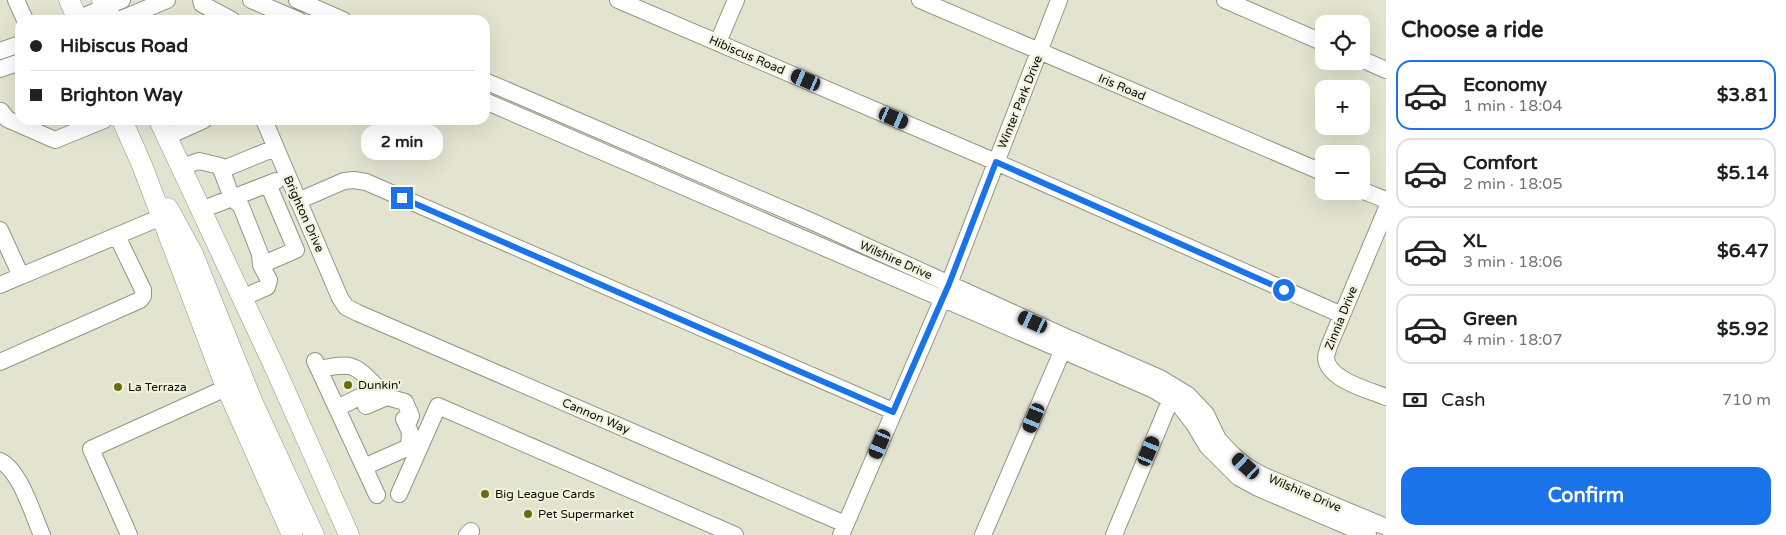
<!DOCTYPE html>
<html lang="en">
<head>
<meta charset="utf-8">
<style>
  :root { --surface:#fff; --page:#f2f2f2; --text:#202124; --muted:#757577; --line:#e0e0e0; --accent:#1a73e8 }
  body { margin:0; font-family:"Varela Round",sans-serif; background:var(--page); color:var(--text); height:100vh; display:flex; flex-direction:column; font-size:19px; white-space:nowrap }
  * { box-sizing:border-box; margin:0 }
  p { font-size:16px; color:var(--muted) }
  .icon { flex:none; width:28px; height:28px; fill:none; stroke:currentColor; stroke-width:2; stroke-linecap:round; stroke-linejoin:round }
  .map { position:relative; flex:1; overflow:hidden }
  .side { display:flex; flex-direction:column; background:var(--surface); width:400px }
  .side>* { flex:none }
  .top-card { position:absolute; left:15px; top:15px; width:475px; height:110px; border-radius:15px; box-shadow:0 5px 20px #0002; display:grid; align-content:center; height:110px; padding:0 15px; background:var(--surface) }
  .tools { position:absolute; left:1315px; top:15px; display:grid; gap:10px }
  .tools a { display:grid; place-items:center; width:55px; height:55px; border-radius:10px; background:var(--surface); box-shadow:0 5px 20px #0002; font-size:25px }
  .end { position:absolute; width:22px; height:22px; margin:-11px; border:6px solid #1a73e8; background:#fff; box-shadow:0 0 0 2px #fff }
  .from { border-radius:50% }
  .bubble { position:absolute; height:35px; border-radius:15px; background:var(--surface); box-shadow:0 5px 20px #0002; font-size:16px; font-weight:800; line-height:35px; text-align:center }
  .car { position:absolute; width:15px; height:30px; margin:-15px -8px; border-radius:6px; box-shadow:0 0 4px 1px #0007; background:linear-gradient(#222 24%,#8ab4d8 0 40%,#222 0 76%,#8ab4d8 0 86%,#222 0) }
  .top-card b { display:flex; align-items:center; gap:18px; height:48px; font-size:19px }
  .top-card b+b { border-top:1px solid var(--line) }
  .top-card i { width:12px; height:12px; background:var(--text) }
  ul { padding:0; list-style:none }
  li { display:flex; align-items:center; gap:15px; height:70px; margin:0 10px 8px; padding:0 5px; border:2px solid var(--line); border-radius:15px }
  li div { flex:1 }
  li b { display:block; font-size:19px }
  li em { font-style:normal; font-weight:800 }
  li.on { border-color:var(--accent) }
  li>.icon { width:45px; height:45px; stroke-width:1.5 }
  h2 { padding:0 15px; font-size:22px; line-height:60px }
  .pay { display:flex; align-items:center; gap:12px; height:55px; padding:0 15px; font-size:19px }
  .pay p { margin-inline-start:auto }
  .action { display:flex; gap:10px; margin-top:auto; padding:10px 15px }
  .action a { flex:1; height:58px; border-radius:15px; background:var(--accent); color:#fff; font-size:20px; font-weight:800; line-height:58px; text-align:center }
  main { display:flex; flex:1; min-height:0 }
  .map>svg:first-child { display:block }
  .lines { fill:none; stroke-linecap:round; stroke-linejoin:round }
  .minor-casing { stroke:#939582; stroke-width:18 }
  .major-casing { stroke:#939582; stroke-width:21 }
  .minor { stroke:#fff; stroke-width:16 }
  .major { stroke:#fff; stroke-width:20 }
  .route { stroke:#1a73e8; stroke-width:6 }
  .poi-dot { fill:#6a6c0d; stroke:#f0f2dd; stroke-width:2 }
  .labels { text-anchor:middle; stroke-width:4.5; stroke-linejoin:round; paint-order:stroke }
  .street-label { font-size:12px; fill:#0d0d07; stroke:#f0f2dd }
  .poi-label { font-size:12px; fill:#0d0d07; stroke:#f0f2dd; text-anchor:start }
</style>
</head>
<body>
<main>
<div class="map">
<svg width="1386" height="535" viewBox="0 0 1386 535">
  <rect width="100%" height="100%" fill="#e3e4d0"/>
  <g class="lines">
    <!-- minor casing -->
    <g class="minor-casing">
      <path id="minor" d="M16,0L25,20
        M201,0L202,4L232,20
        M251,0L298,20
        M297,0L343,20
        M618,0L996,162L1342,315
        M920,0L1324,173
        M1225,0L1324,43
        M75,20L122,0
        M119,20L167,0
        M718,42L736,0
        M0,51L20,44
        M1361,59L1386,70
        M0,69L20,62
        M485,81L813,222L1068,338L1160,378L1188,395L1206,414L1218,439L1231,453L1246,466L1264,476L1386,527
        M485,101L1154,390L1180,406L1194,424L1207,446L1238,477L1258,488L1368,535
        M1,111L7,119L55,140L104,120
        M264,120L340,298L346,307L358,313L845,524
        M166,137L204,120
        M181,167L199,161L220,166L232,198L241,206L260,254L261,265
        M221,170L275,148
        M1361,190L1386,200
        M298,201L344,181L354,180L366,182L893,411
        M201,210L276,181
        M1386,210L1329,346C1328,350 1326,354 1326,358C1328,380 1369,390 1386,397
        M0,230L21,276L171,213
        M0,285L21,276
        M242,298L267,287L269,280L261,265L296,250L268,184
        M315,361L377,495
        M0,362L140,300L143,296V290L117,236
        M319,369C354,362 354,364 378,388L337,408
        M366,406L387,397L405,402L411,416L407,425
        M0,461C20,470 33,515 42,535
        M364,467L409,447L410,432L404,419
        M399,494L438,406L735,535
        M129,535L91,449L226,388
        M467,535L471,531
        M841,535L949,284L1059,0
        M983,535L1067,340
        M1114,535L1170,401L1176,391"/>
    </g>
    <!-- major casing -->
    <g class="major-casing">
      <path id="major" d="M69,0L78,20
        M102,0L112,20
        M122,120L142,165L224,382L292,535
        M159,120L275,368L349,535
        M168,208L193,254L253,403L314,535"/>
    </g>
    <!-- minor -->
    <use href="#minor" class="minor"/>
    <!-- major -->
    <use href="#major" class="major"/>
  </g>
  <g class="lines">
    <!-- route -->
    <path class="route" d="M402,198L893,412L949,284L996,162L1284,290"/>
  </g>
  <!-- markers -->
  <g class="poi-dot">
    <circle cx="348" cy="385" r="5"/>
    <circle cx="118" cy="387" r="5"/>
    <circle cx="485" cy="494" r="5"/>
    <circle cx="528" cy="514" r="5"/>
  </g>
  <g class="labels">
    <!-- street labels -->
    <g class="street-label">
      <text transform="translate(747 55) rotate(23)" y="4">Hibiscus Road</text>
      <text transform="translate(1122 87) rotate(23)" y="4">Iris Road</text>
      <text transform="translate(1020 102) rotate(-68)" y="4">Winter Park Drive</text>
      <text transform="translate(304 214) rotate(66)" y="4">Brighton Drive</text>
      <text transform="translate(896 260) rotate(24)" y="4">Wilshire Drive</text>
      <text transform="translate(1341 318) rotate(-68)" y="4">Zinnia Drive</text>
      <text transform="translate(596 416) rotate(23)" y="4">Cannon Way</text>
      <text transform="translate(1305 493) rotate(23)" y="4">Wilshire Drive</text>
    </g>
    <!-- poi labels -->
    <g class="poi-label">
      <text x="358" y="389">Dunkin'</text>
      <text x="128" y="391">La Terraza</text>
      <text x="495" y="498">Big League Cards</text>
      <text x="538" y="518">Pet Supermarket</text>
    </g>
  </g>
</svg>
<div class="tools">
<a><svg class="icon" aria-label="locate" viewBox="0 0 24 24"><circle cx="12" cy="12" r="6"/><path d="M12 2v4M12 18v4M2 12h4M18 12h4"/></svg></a>
<a>+</a>
<a>−</a>
</div>
<i class="end from" style="left:1284px;top:290px"></i>
<i class="end" style="left:402px;top:198px"></i>
<div class="bubble" style="left:361px;top:125px;width:82px">2 min</div>
<i class="car" style="left:806px;top:80px;rotate:293deg"></i>
<i class="car" style="left:894px;top:118px;rotate:113deg"></i>
<i class="car" style="left:1033px;top:322px;rotate:295deg"></i>
<i class="car" style="left:1034px;top:418px;rotate:203deg"></i>
<i class="car" style="left:880px;top:444px;rotate:203deg"></i>
<i class="car" style="left:1149px;top:451px;rotate:23deg"></i>
<i class="car" style="left:1246px;top:466px;rotate:312deg"></i>
<div class="top-card">
<b><i class="from"></i>Hibiscus Road</b>
<b><i></i>Brighton Way</b>
</div>
</div>
<section class="side">
<h2>Choose a ride</h2>
<ul>
<li class="on"><svg class="icon" aria-label="car" viewBox="0 0 24 24"><path d="M5 17H2v-5l4-1 3-4h7l3 4 3 1v5h-3M9 17h6M6 11h13"/><circle cx="7" cy="17" r="2"/><circle cx="17" cy="17" r="2"/></svg><div><b>Economy</b><p>1 min · 18:04</p></div><em>$3.81</em></li>
<li><svg class="icon" aria-label="car" viewBox="0 0 24 24"><path d="M5 17H2v-5l4-1 3-4h7l3 4 3 1v5h-3M9 17h6M6 11h13"/><circle cx="7" cy="17" r="2"/><circle cx="17" cy="17" r="2"/></svg><div><b>Comfort</b><p>2 min · 18:05</p></div><em>$5.14</em></li>
<li><svg class="icon" aria-label="car" viewBox="0 0 24 24"><path d="M5 17H2v-5l4-1 3-4h7l3 4 3 1v5h-3M9 17h6M6 11h13"/><circle cx="7" cy="17" r="2"/><circle cx="17" cy="17" r="2"/></svg><div><b>XL</b><p>3 min · 18:06</p></div><em>$6.47</em></li>
<li><svg class="icon" aria-label="car" viewBox="0 0 24 24"><path d="M5 17H2v-5l4-1 3-4h7l3 4 3 1v5h-3M9 17h6M6 11h13"/><circle cx="7" cy="17" r="2"/><circle cx="17" cy="17" r="2"/></svg><div><b>Green</b><p>4 min · 18:07</p></div><em>$5.92</em></li>
</ul>
<div class="pay"><svg class="icon" aria-label="cash" viewBox="0 0 24 24"><path d="M3 7h18v10H3z"/><circle cx="12" cy="12" r="2"/></svg>Cash<p>710 m</p></div>
<div class="action"><a>Confirm</a></div>
</section>
</main>
</body>
</html>
